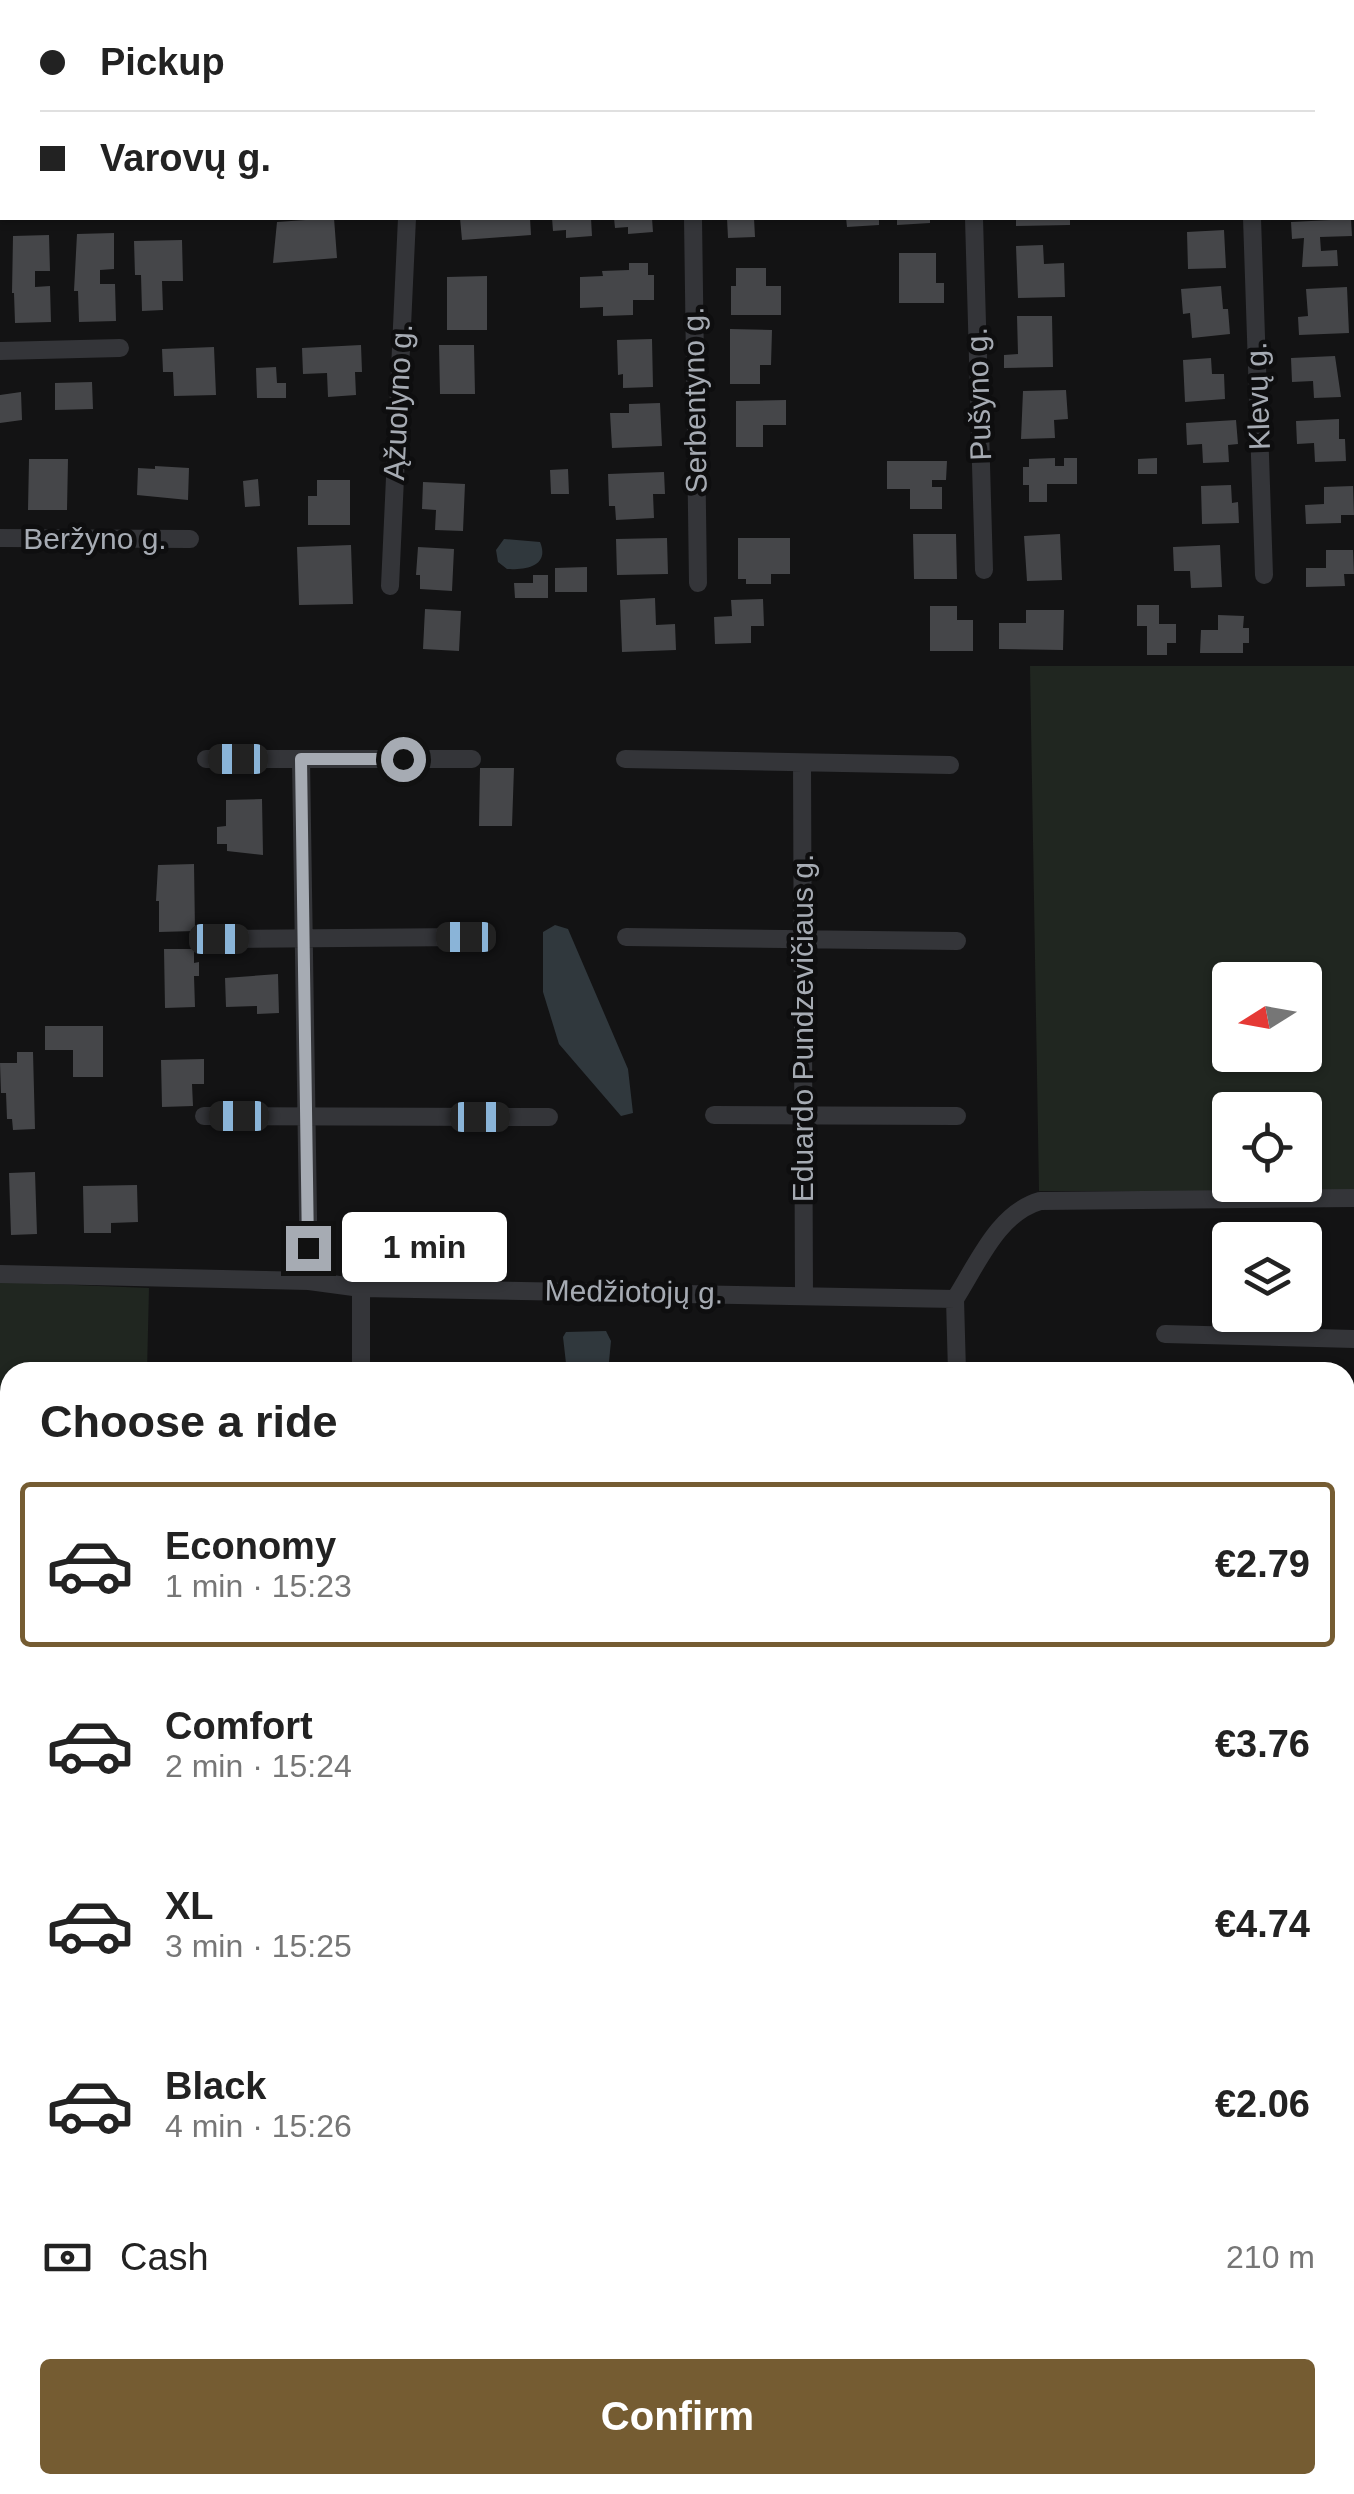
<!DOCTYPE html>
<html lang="en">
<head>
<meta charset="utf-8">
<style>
  :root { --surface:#fff; --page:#f2f2f2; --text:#222; --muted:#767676; --line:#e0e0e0; --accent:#755c32 }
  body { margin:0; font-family:Arial,sans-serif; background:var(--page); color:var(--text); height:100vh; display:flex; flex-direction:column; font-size:38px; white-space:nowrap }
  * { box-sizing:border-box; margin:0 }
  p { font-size:32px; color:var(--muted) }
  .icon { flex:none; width:55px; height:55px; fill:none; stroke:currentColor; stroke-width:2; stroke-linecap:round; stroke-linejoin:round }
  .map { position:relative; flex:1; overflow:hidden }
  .panel { position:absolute; left:0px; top:1362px; width:1355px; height:1132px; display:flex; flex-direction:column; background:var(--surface); border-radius:30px 30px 0 0; box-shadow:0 2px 8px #0004 }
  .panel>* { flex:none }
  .top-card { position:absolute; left:0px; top:0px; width:1355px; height:220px; box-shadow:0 2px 8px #0004; display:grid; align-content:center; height:220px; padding:0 40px; background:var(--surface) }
  .needle { width:65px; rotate:259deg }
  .fabs { position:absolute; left:1212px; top:962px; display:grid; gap:20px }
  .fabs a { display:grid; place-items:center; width:110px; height:110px; border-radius:10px; background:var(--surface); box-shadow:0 2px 8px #0004; font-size:50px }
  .end { position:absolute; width:45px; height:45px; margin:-22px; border:12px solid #a6abb3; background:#111; box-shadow:0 0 0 5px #111 }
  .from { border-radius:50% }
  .bubble { position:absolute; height:70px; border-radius:10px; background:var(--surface); box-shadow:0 2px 8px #0004; font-size:32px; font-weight:700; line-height:70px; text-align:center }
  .car { position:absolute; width:30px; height:60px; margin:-30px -15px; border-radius:12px; box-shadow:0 0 8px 2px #0007; background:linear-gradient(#222 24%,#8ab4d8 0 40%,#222 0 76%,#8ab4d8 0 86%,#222 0) }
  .top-card b { display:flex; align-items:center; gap:35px; height:95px; font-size:38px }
  .top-card b+b { border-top:2px solid var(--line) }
  .top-card i { width:25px; height:25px; background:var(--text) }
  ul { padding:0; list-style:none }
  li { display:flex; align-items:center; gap:30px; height:165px; margin:0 20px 15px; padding:0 20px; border:5px solid transparent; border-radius:10px }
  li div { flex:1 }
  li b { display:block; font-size:38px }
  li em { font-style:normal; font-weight:700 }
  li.selected { border-color:var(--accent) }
  li>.icon { width:90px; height:90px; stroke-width:1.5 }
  h2 { padding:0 40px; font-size:45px; line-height:120px }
  .pay { display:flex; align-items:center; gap:25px; height:110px; padding:0 40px; font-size:38px }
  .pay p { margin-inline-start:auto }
  .cta { display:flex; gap:20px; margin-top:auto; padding:20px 40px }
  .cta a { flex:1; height:115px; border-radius:10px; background:var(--accent); color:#fff; font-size:40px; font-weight:700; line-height:115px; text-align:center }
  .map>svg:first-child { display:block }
  .green { fill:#202620; fill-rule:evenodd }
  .water { fill:#30383d }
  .building { fill:#454649 }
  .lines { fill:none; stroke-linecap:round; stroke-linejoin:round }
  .street { stroke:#343539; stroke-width:18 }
  .route { stroke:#a6abb3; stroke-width:12 }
  .labels { text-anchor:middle; stroke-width:9; stroke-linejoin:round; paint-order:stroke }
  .street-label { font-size:30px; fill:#a6abb3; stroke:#0e0e0f }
</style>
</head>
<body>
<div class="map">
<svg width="1354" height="2494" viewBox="0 0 1354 2494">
  <rect width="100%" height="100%" fill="#131314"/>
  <!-- green -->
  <path class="green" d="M1030,666H1354V1191H1039ZM1230,980H1305V1055H1230ZM1230,1110H1305V1185H1230Z
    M0,1282L149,1288L147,1372H10V1715L0,1714Z"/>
  <!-- water -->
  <path class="water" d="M504,539L540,542C550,566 526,570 507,569L498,562L496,550Z
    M555,925L568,929L628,1069L633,1113L621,1116L559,1044L543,992V932Z
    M606,1331L611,1341L608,1372H567L563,1337L566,1332Z"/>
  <!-- building -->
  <path class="building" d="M334,218L337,258L273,263L277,222Z
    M460,218H530L531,235L462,240Z
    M552,218H591L592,236L566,238V230L553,231Z
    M614,218H652L653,232L628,234V227L615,228Z
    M727,218H754L755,237L728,238Z
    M846,218H879V225L847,227Z
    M897,218H930V223L897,225Z
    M1016,218H1070V225L1016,226Z
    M1351,219L1352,236L1320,237L1321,251L1337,250L1338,266L1302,267L1304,238L1292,239L1291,222Z
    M1224,230L1226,268L1188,269L1187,232Z
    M114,233V269L100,270V284H115L116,321L79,322L78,291H74L77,234Z
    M49,235L50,271H35V287L50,286L51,322L15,323L14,293H12L13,236Z
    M182,240L183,281H162L163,310L142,311L141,275H135L134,241Z
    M1043,245L1044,264L1064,263L1065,297L1018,298L1016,246Z
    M899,253H936V283H944V303H899Z
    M629,263H648V275H654V300H633V315L603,316V307L580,308V277L603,276L602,271L629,270Z
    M736,268H766V286H781V315H731V286H736Z
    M487,276V330H447V277Z
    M1221,286L1223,309H1228L1230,334L1192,338L1190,313L1183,314L1181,289Z
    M1347,287L1349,333L1299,335L1298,317L1308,316L1306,289Z
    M1017,316H1052L1053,367L1004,368V355L1018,354Z
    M730,329L772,330L771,365H760V384H730Z
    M652,339L653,387L623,388V374L618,375L617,340Z
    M361,345L362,372H355L356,395L328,397L327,373L303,374L302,348Z
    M439,345H474L475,394H440Z
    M214,347L216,395L174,396L173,372H163L162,349Z
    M1335,356L1341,397L1314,398L1313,381L1292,382L1291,358Z
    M1211,358L1212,374H1224L1225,399L1185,402L1183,360Z
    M276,367L277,383H286V398H257L256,368Z
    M92,382L93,409L55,410V383Z
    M1066,390L1068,419L1054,420L1055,438L1021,439L1023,391Z
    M21,392L22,420L0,423V395Z
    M786,400V425H763V447H736V401Z
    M660,403L662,446L612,448L610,413H629V404Z
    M1339,419V439H1345L1346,461L1315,462L1314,443L1297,444L1296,421Z
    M1236,420L1238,444L1228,445L1229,462L1203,463L1202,444L1187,445L1186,423Z
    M1055,458V466H1064V458H1077V484H1047V502H1029V485H1023V467H1029V459Z
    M1157,458V474H1138V459Z
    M29,459H68L67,510H28Z
    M887,461H947L946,480H932V487H942V509H910V489H887Z
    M155,466L189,468L188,500L137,495L138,468L155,469Z
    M568,469L569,494H551L550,470Z
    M664,472L665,494H653L654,518L616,520L615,506H609L608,474Z
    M258,479L260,506L245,507L243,481Z
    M317,480H350V525H308V496H317Z
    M423,482L465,484L463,531L435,530L436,510L422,509Z
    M1231,485L1232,503L1238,502L1239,523L1202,524L1201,486Z
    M1353,486L1354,515H1341V523L1306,524L1305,505L1324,504V487Z
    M913,534H956L957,579H914Z
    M1060,534L1062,580L1027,581L1024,536Z
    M667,538L668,574L617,575L616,539Z
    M738,538H790V574H771V584H746V579H738Z
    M351,545L353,604L299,605L297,547Z
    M1220,545L1222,587L1191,588L1190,571H1174L1173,547Z
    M418,547L454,549L452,591L420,589V575H416Z
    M1326,550H1353L1354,574H1344L1345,586L1306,587V568H1326Z
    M587,567V592H555V568Z
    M533,575H548V598H515L514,583H533Z
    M655,598L656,625L675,624L676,650L622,652L620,600Z
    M763,599L764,626H751V643L715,644L714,617L732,616L731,600Z
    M1137,605H1159V624H1176V643H1167V655H1147V626H1137Z
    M930,606H957V620H973V651H930Z
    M425,609L461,611L459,651L423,649Z
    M1026,610H1064L1063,650L999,649V623H1026Z
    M1218,615L1244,616L1243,628H1249V643H1243V653H1200L1201,630H1218Z
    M480,768H514L512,826H479Z
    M262,799L263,855L227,851V844H217V827L226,826V800Z
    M194,864L195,931L159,932V901H156L158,865Z
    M164,949H194V963L199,962V976H194L195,1007L165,1008Z
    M278,974L279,1013L257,1014V1006L226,1007L225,978Z
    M45,1026H103V1077H73V1050H45Z
    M17,1052H33L35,1129L13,1130L12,1119H7L6,1093H1L0,1063H17Z
    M204,1059V1084H192L193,1106L162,1107L161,1060Z
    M35,1172L37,1234L11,1235L9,1173Z
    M137,1185L138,1222L111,1223V1233H84L83,1186Z
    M1345,1565H1354V1584H1345Z
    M1345,1667H1354V1726H1345Z
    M0,1801H10V1823H0Z
    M10,1900V1936H0V1901Z
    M0,2110H10V2155H0Z
    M0,2223H6L5,2254H0Z
    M0,2272H5V2303H0Z
    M0,2362L10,2363V2396L0,2395Z
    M0,2418L8,2419L5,2450H0Z
    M493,2485H524L523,2494H493Z
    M625,2485H655L656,2494H625Z
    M680,2485H699L698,2494H680Z
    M721,2485H740V2494H721Z
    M759,2485H800V2494H759Z
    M932,2485H960L961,2494H926V2489H932Z
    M1282,2485H1312V2494H1282Z"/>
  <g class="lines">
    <!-- street -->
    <path class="street" d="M463,0V2
      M604,0V2
      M0,27H2
      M1352,113H1354
      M0,199H2
      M693,218L698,583
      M974,218L984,570
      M1252,218L1264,575
      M0,351L120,348
      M0,538L190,539
      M390,586L407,218
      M206,759H472
      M301,759L309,1281
      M625,759L950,765
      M802,763L804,1294
      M626,937L957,941
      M219,939L465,937
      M714,1115L957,1116
      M204,1116L549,1117
      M0,1274L309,1281L361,1288L955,1299C978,1263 998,1213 1040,1201L1354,1198
      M361,1288V1372
      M955,1299L957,1372
      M1165,1334L1354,1339
      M1345,1627H1354
      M0,1854H10
      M0,1969L10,1970
      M0,2191H10
      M1345,2200H1354
      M900,2485V2494
      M143,2494L144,2485
      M593,2494L594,2485"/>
  </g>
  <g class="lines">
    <!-- route -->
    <path class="route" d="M308,1248L301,759H403"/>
  </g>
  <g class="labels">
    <!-- street labels -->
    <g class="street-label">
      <text transform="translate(979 394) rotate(-92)" y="10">Pušyno g.</text>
      <text transform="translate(1258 396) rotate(-92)" y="10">Klevų g.</text>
      <text transform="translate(695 400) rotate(-91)" y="10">Serbentyno g.</text>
      <text transform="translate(398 402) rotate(-87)" y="10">Ąžuolyno g.</text>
      <text x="95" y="549">Beržyno g.</text>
      <text transform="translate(803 1028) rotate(-90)" y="10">Eduardo Pundzevičiaus g.</text>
      <text transform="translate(634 1292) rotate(1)" y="10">Medžiotojų g.</text>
    </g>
  </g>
</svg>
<div class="fabs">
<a><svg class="needle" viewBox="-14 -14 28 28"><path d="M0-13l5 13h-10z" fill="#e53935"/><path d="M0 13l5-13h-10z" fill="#767676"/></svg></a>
<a><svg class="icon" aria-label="locate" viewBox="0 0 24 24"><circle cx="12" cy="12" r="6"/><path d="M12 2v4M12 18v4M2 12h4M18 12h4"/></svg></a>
<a><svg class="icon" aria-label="layers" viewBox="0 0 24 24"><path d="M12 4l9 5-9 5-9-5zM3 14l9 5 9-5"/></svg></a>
</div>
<i class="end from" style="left:403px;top:759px"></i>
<i class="end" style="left:308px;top:1248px"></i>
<div class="bubble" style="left:342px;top:1212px;width:165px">1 min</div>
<i class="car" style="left:238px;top:759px;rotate:270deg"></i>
<i class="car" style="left:466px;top:937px;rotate:270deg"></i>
<i class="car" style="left:219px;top:939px;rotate:90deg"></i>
<i class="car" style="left:239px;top:1116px;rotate:270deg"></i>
<i class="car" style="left:480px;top:1117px;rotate:90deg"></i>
<div class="top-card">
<b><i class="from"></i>Pickup</b>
<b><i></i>Varovų g.</b>
</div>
<section class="panel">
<h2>Choose a ride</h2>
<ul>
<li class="selected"><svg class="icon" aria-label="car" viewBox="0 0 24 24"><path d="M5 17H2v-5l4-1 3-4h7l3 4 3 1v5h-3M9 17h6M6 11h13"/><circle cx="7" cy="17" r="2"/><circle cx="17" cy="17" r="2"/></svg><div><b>Economy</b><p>1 min · 15:23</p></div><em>€2.79</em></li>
<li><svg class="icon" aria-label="car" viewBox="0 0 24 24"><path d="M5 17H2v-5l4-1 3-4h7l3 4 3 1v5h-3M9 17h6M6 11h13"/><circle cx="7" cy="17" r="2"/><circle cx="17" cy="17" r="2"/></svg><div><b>Comfort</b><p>2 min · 15:24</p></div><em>€3.76</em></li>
<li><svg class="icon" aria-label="car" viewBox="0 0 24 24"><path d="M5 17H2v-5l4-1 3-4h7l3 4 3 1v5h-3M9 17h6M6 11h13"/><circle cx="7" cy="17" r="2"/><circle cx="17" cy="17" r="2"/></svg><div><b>XL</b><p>3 min · 15:25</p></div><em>€4.74</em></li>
<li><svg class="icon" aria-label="car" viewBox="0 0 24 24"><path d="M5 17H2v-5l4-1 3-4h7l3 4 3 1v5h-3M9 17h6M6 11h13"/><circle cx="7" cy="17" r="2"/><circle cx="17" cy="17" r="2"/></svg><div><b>Black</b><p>4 min · 15:26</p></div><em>€2.06</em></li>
</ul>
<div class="pay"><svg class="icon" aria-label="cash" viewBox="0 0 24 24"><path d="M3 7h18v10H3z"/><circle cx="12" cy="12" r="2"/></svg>Cash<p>210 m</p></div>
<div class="cta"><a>Confirm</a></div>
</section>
</div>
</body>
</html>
